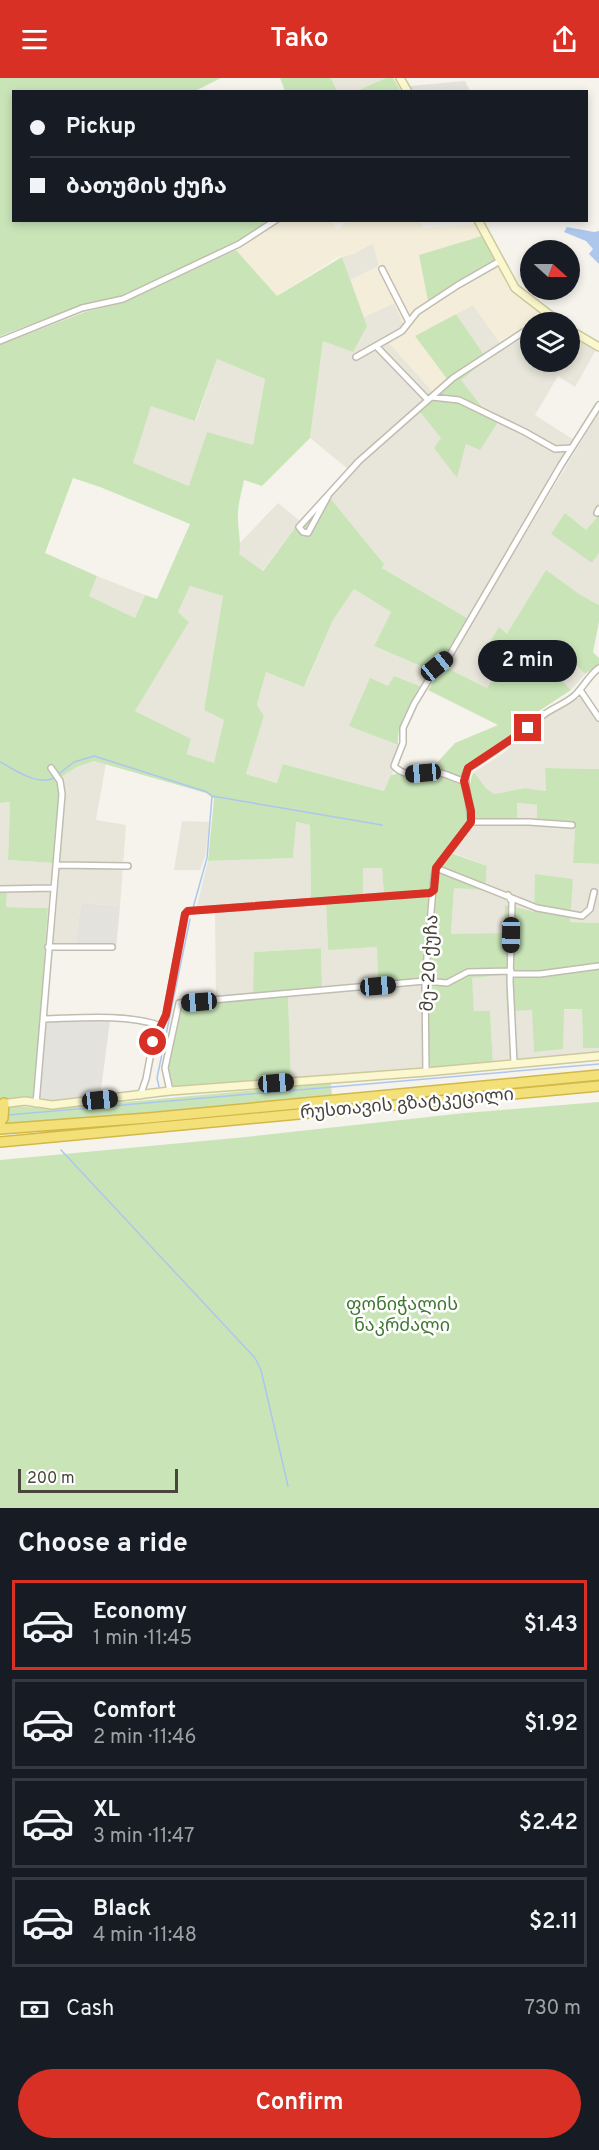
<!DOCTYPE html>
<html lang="en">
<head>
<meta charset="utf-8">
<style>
  :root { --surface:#171b24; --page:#242831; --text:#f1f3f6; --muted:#9ea1a6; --line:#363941; --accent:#d93025 }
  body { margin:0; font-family:Overpass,"Noto Sans Georgian",sans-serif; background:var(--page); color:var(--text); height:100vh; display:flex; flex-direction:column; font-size:22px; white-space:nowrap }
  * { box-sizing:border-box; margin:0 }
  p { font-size:20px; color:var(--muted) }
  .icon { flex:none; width:33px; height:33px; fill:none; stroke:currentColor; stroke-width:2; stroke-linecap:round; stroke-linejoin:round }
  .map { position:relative; height:1430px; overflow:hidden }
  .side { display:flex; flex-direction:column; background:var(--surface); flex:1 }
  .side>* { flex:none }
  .top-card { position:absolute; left:12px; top:12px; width:576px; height:132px; border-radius:0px; box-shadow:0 3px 9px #0003; display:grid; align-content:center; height:132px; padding:0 18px; background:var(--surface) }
  .needle { width:39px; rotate:111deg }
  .tools { position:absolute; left:520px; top:162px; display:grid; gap:12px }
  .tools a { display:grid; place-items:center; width:60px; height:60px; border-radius:50%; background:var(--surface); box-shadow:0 3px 9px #0003; font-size:30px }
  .scale { position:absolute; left:18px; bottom:15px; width:160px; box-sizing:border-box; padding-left:6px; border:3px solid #48453a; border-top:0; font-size:16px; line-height:21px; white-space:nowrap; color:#48453a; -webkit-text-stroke:4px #fff; paint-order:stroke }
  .end { position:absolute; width:27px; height:27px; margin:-14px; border:8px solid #d93025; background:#fff; box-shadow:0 0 0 3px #fff }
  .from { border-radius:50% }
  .bubble { position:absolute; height:42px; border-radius:21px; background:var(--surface); box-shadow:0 3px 9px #0003; font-size:20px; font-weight:600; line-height:42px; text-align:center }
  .car { position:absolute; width:18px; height:36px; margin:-18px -9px; border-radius:8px; box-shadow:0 0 4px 2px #0007; background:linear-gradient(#222 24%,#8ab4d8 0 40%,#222 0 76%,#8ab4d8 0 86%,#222 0) }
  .top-card b { display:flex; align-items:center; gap:21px; height:57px; font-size:22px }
  .top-card b+b { border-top:2px solid var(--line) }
  .top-card i { width:15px; height:15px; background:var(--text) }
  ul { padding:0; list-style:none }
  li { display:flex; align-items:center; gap:18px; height:90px; margin:0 12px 9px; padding:0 6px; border:3px solid var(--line); border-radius:0px }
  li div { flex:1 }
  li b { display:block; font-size:22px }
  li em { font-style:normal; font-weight:600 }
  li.selected { border-color:var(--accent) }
  li>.icon { width:54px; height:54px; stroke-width:1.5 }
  h2 { padding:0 18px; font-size:27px; line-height:72px }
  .pay { display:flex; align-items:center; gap:15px; height:66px; padding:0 18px; font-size:22px }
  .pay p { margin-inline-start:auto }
  .primary-button { display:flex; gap:12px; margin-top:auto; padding:12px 18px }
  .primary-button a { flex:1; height:69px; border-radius:36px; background:var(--accent); color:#fff; font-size:24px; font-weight:600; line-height:69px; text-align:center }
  header { display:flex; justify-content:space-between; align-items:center; height:78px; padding:0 18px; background:var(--accent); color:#fff; font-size:27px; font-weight:600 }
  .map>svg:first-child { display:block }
  .residential { fill:#e8e6da }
  .commercial { fill:#f4edd9 }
  .industrial { fill:#e4e2dd }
  .green { fill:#c9e5b8; fill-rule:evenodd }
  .water { fill:#adc7ec }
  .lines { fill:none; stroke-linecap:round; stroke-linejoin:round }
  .stream { stroke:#adc7ec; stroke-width:1.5 }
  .street-casing { stroke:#c0bdaf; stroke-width:8 }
  .secondary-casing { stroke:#cdc99d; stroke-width:10 }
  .highway-casing { stroke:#d2b848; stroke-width:12 }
  .street { stroke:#fff; stroke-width:5 }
  .secondary { stroke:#fbf8cf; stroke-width:7 }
  .highway { stroke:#f3e078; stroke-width:9 }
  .route { stroke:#d93025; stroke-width:8 }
  .labels { text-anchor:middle; stroke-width:5; stroke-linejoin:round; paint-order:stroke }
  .street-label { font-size:18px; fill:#48453a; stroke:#fff }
  .park-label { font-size:18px; fill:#3f7730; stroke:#fff }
</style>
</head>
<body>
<header><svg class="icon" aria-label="menu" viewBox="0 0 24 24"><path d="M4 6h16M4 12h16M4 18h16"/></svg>Tako<svg class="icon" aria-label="share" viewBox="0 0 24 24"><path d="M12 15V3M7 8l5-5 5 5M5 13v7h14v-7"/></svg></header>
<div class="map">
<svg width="599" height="1430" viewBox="0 0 599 1430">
  <rect width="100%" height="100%" fill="#f5f3ec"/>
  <!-- residential -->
  <path class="residential" d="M331,0H386L357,14L337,13Z
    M373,165L379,188L350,202L342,179L353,176Z
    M394,225L406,252L388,263L433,314V322L420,334L442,360L457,399L466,366L482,329L460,302L487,281L456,236L473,227L500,265L542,237L554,244H531V284H570V254L597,270L575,309L558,298L535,337L574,362L467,540L382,490L384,486L326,415L348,391L310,360L323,262L367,248L364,239Z
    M217,281L265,301L253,367L189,408L132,385L151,327L196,343Z
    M599,334V437L586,452L591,485L599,475V527L579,516L507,556L499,550L477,584L497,595L487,610L445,589Z
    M278,425L300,443L262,493L238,476L239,466Z
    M97,498L145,517L135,540L88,518Z
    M190,508L223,518L204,632L225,642L214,686L187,676L191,662L135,633L189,544L178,534Z
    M354,511L391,534L374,568L430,592L420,608L394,598L388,608L350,647L404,670L384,713L284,686L278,705L246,696L264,638L257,627L266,594L305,608L333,542Z
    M553,563L585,596L571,612L539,577Z
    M582,619L599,643V691L545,690L547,713L525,710L494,716L486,710L474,694L505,674L517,661L556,631Z
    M94,683L106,685L96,742L126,747L120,828L81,825L75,872L53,873L65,718L61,699L77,689Z
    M10,724L8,782L53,785L48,830L6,829L7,814H0V725Z
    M516,725L537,727L575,750L573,785L599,786V845L570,844L536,796L534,834L505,855L451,857L454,809L485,812L487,788L451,774L472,747L474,740L517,743Z
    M182,743L210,744L205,779L200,792H174Z
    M295,744L310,747L311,821L196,831L208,783L293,780Z
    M363,790H382L384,817L363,818Z
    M326,825L328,871L377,869L378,906L322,909L321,870L255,874L253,917L216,920L215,834Z
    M506,897L532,932L582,931L583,970H599V976L493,985L490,933L474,934L471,900Z
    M424,906V990L291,1000L288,918Z"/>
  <!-- commercial -->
  <path class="commercial" d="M348,142L419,143L424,150L476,146L482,158L419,177L430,228L498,189L508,208L542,237L500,265L473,227L415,258L447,301L433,314L387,263L406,252L394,225L364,239L350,202L379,188L373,165L353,176L336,180L277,218L236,172L280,143H330L338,152Z"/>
  <!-- industrial -->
  <path class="industrial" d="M465,3L470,13H413L409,8Z
    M81,825L120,828L116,872H75Z
    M110,943L100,1019L57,1024L39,1022L45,944Z"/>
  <!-- green -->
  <path class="green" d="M0,0H221L195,13L14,14V142L272,143L239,164L121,218L84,226L0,258Z
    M280,0H331L337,13H285Z
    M386,0H393L401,13H357Z
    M482,158L498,189L429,228L419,177Z
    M236,172L277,218L342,179L367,248L353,274L323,263L310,360L262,408L244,402C242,413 238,425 238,436C237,449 242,465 239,476L263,493L300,443L326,415L384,486L382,490L467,540L446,577L430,592L374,568L391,534L354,511L333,542L304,609L266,594L257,627L264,638L246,696L277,705L283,686L384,713L391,697L434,688L455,665L498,647L428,612L439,593L445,589L487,610L497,595L477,585L499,549L507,556L546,492L579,516L599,527V544L593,574L599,580V586L585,596L553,563L539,577L571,612L539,633L463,697L469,744C452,766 433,785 430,813L384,817L382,790H363V818L311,821L310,747L296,744L293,780L208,783L214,721L206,715L94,683L77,689L56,702C65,715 55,767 53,785L8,782L10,724L0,725V267L85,234L122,225ZM217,281L265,301L253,367L207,354L189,408L133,385L151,328L195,343ZM73,400L100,409L190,446L157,521L145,517L135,540L89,518L97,498L45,475ZM190,508L223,518L204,632L224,642L214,685L187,676L191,661L135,633L189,544L178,534Z
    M456,236L487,281L461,302L482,329L501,339L480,372L466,366L457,400L434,370L441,360L420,334L433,322V314L447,301L415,258Z
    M565,435L586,452L599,437V475L592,485L551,456Z
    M394,598L420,608C411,625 396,647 398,667L349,648L370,600L388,608Z
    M545,690L599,691V786L573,785L575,750L537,747V727L517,725V743L474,740C474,726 466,705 474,694L486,710L494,716L525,710L546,713Z
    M451,775L487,788L485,812L454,810L451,856L504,855L505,827L534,834L535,796L573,801L570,844L599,845V970H583L582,931H564L563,971L534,974L532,932L507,933L506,897L472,900L474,933H490L493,985L433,992L429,986L427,900L433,821L439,791Z
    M0,814H7L6,829L48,830L34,1022L25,1019L0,1023Z
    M429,817L424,901L378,906L377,869L328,872L326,825Z
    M321,870L322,909L253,917L254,874Z
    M288,918L291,1000L171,1010L167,994L179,932L184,926Z
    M331,1005L332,1018L156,1036L0,1049V1032L17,1028L51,1031Z
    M599,1024V1430H0V1082L246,1059L465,1035Z"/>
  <!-- water -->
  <path class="water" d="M567,149L594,154L599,153V186L589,176L593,171L586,163L564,154Z"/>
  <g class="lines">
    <!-- stream -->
    <path class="stream" d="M0,684C16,692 36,708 54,700
      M60,695L74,684L94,678L207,714L211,717
      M193,830L207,780L212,718L382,747
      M160,1013L157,1000L190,841
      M8,1037L599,986
      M61,1072L255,1280L261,1292L288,1408"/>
    <!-- street casing -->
    <g class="street-casing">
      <path id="street" d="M382,191L409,244
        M538,244L548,238
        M0,263L82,230L123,221L239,166L276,142
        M376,268L428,322
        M356,279L402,253L417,234L458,207L500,183
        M432,319L459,322L525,354L555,371L571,370
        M328,418L308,455L303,454L299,449L359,383L453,300L531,249
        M597,435L599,431
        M580,612L599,640
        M464,703C455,701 445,695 436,694C420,693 406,701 394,688L403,665V650L414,626L437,588L448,580L561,387L599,327
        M471,744H529L572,747
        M56,787L128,788
        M436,790L537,830L582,838L590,831L594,814
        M0,811L54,810
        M508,817L512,824L510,903L514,985
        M48,869H112
        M511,896H540L599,888
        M44,941C82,940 123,936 159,947
        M426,994L425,903L434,799L436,790L471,744L465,697L468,690C495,675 517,656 542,638C552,630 565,626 574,618C584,609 588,598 599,590
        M170,1013L165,990L179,925L425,903L447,905L468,894L511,893
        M140,1018L146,1001L153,964L166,937L185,836L187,833L430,815L434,812
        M36,1026L62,716L60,703L51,690"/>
    </g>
    <!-- secondary casing -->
    <g class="secondary-casing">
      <path id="secondary" d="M400,0L408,14
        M478,142L515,210L559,244
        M570,252L599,269
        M1,1026L25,1023L52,1027L170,1013L426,994L599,978"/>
    </g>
    <!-- highway casing -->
    <g class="highway-casing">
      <path id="highway" d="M0,1045L3,1040L4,1025
        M0,1051L148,1040L599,997
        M0,1064L599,1008"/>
    </g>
    <!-- street -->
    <use href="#street" class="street"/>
    <!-- secondary -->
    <use href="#secondary" class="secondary"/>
    <!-- highway -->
    <use href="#highway" class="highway"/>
  </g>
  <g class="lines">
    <!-- route -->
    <path class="route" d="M153,964L166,937L185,836L188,833L430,815L434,812L436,790L471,744V733L464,703L468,690L528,650"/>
  </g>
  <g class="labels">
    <!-- street labels -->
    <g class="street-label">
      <text transform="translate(429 885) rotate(-87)" y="6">მე-20 ქუჩა</text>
      <text transform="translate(407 1025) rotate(-5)" y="6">რუსთავის გზატკეცილი</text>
    </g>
    <!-- park labels -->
    <g class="park-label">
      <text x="402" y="1232">ფონიჭალის<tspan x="402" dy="21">ნაკრძალი</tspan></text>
    </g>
  </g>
</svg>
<div class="tools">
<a><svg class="needle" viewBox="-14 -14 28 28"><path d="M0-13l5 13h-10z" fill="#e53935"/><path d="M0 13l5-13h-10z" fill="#9ea1a6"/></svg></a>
<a><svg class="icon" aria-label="layers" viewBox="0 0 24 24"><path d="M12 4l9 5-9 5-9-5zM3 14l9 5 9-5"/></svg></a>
</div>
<div class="scale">200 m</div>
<i class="end from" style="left:153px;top:964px"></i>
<i class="end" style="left:528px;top:650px"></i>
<div class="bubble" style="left:478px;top:562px;width:99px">2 min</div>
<i class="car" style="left:437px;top:588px;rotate:51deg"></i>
<i class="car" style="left:423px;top:695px;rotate:265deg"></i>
<i class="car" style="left:511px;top:857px;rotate:181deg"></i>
<i class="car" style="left:378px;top:908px;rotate:85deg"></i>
<i class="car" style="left:199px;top:924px;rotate:266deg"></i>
<i class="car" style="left:276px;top:1005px;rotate:86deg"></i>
<i class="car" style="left:100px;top:1022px;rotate:84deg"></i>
<div class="top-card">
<b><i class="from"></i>Pickup</b>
<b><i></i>ბათუმის ქუჩა</b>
</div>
</div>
<section class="side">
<h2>Choose a ride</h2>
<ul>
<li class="selected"><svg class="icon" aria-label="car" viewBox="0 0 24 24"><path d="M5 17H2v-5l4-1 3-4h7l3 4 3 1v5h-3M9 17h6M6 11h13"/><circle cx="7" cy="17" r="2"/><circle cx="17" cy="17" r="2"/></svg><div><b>Economy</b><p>1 min · 11:45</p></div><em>$1.43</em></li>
<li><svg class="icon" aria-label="car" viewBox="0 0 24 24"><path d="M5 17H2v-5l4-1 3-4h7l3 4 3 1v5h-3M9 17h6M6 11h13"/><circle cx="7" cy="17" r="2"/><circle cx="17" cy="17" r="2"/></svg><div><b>Comfort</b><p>2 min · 11:46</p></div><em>$1.92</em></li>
<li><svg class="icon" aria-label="car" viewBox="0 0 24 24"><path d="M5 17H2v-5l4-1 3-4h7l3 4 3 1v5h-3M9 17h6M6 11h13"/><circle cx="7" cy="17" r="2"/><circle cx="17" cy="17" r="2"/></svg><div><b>XL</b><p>3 min · 11:47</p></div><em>$2.42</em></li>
<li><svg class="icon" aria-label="car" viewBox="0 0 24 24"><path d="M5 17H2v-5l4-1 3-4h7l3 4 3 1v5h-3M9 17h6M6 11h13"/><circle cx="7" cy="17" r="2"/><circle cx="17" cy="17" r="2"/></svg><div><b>Black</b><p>4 min · 11:48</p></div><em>$2.11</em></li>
</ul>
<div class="pay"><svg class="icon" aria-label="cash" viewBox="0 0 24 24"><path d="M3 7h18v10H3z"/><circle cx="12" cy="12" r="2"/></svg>Cash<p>730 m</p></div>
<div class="primary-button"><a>Confirm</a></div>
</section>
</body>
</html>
